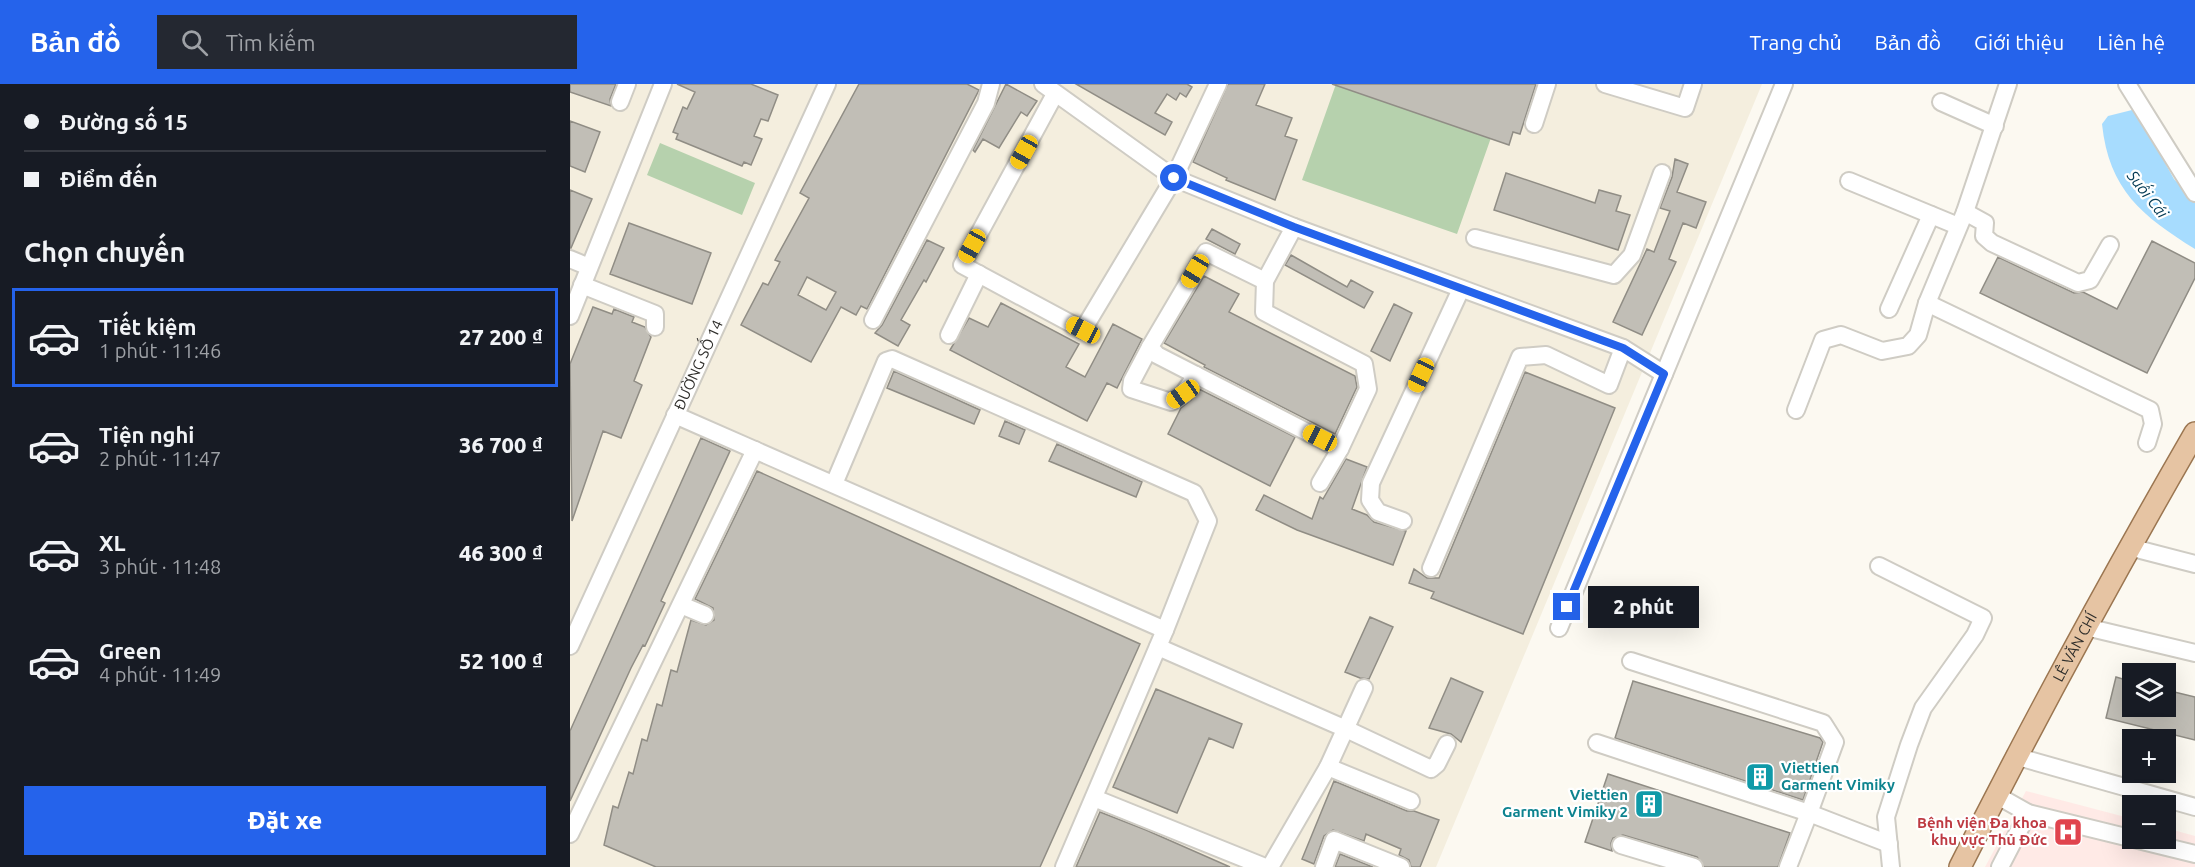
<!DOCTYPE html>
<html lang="vi">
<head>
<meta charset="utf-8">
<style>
  :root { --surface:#171b24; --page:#242831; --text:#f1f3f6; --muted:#9ea1a6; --line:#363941; --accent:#2563eb }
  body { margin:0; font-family:Ubuntu,sans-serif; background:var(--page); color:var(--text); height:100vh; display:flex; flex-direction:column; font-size:22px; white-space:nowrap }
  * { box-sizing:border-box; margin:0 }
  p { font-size:20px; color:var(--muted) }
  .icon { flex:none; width:33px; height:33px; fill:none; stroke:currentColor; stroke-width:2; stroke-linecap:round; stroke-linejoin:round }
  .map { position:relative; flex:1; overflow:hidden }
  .details { display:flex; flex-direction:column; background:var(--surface); width:570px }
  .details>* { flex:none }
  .banner { display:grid; align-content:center; height:132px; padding:0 24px; background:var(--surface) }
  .buttons { position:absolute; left:1552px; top:579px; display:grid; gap:12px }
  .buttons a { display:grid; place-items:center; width:54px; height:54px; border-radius:0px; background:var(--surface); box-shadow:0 6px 24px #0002; font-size:30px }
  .end { position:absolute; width:27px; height:27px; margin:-14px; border:8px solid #2563eb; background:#fff; box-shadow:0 0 0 3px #fff }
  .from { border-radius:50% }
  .bubble { position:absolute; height:42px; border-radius:0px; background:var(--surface); box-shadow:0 6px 24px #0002; font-size:20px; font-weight:800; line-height:42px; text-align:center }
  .car { position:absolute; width:18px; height:36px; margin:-18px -9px; border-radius:8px; box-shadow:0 0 4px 2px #0007; background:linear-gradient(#f5c518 24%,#345 0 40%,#f5c518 0 76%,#345 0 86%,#f5c518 0) }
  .banner b { display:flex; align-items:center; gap:21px; height:57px; font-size:22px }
  .banner b+b { border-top:2px solid var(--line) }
  .banner i { width:15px; height:15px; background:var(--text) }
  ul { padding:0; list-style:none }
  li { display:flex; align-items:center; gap:18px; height:99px; margin:0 12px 9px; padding:0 12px; border:3px solid transparent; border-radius:0px }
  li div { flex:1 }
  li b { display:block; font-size:22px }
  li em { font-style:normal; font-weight:800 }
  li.current { border-color:var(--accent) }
  li>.icon { width:54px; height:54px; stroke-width:1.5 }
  h2 { padding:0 24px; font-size:27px; line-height:72px }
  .cta { display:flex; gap:12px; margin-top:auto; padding:12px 24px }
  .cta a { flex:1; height:69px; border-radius:0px; background:var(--accent); color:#fff; font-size:24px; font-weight:800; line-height:69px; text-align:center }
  header { display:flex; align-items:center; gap:36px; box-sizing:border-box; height:84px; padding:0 30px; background:var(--accent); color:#fff }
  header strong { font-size:28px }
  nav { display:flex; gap:33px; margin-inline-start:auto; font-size:21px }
  .search { width:420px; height:54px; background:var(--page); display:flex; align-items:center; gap:15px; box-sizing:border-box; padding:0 21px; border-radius:0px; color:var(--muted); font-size:22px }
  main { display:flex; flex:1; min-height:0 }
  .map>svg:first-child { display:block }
  .built { fill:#f4eede }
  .medical { fill:#ffeae6 }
  .green { fill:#b6d1ad }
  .water { fill:#a7dcfe }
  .building { fill:#c1beb6; stroke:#908d85; stroke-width:1.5; fill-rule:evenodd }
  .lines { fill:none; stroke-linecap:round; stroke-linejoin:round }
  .minor-casing { stroke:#cfccc4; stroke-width:20 }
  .major-casing { stroke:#9b7651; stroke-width:24 }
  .minor { stroke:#fff; stroke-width:16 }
  .major { stroke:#e6c4a3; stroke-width:21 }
  .route { stroke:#2563eb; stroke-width:8 }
  .labels { text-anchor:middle; stroke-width:4.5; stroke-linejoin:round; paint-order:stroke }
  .street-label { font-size:15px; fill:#2f2e2b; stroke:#fff }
  .culture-label { font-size:15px; font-weight:bold; fill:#0d838f; stroke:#fff; text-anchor:start }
  .health-label { font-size:15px; font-weight:bold; fill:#be3a42; stroke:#fff; text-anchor:end }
  .water-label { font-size:16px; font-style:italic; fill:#003853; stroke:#fff }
</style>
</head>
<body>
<header>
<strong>Bản đồ</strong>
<div class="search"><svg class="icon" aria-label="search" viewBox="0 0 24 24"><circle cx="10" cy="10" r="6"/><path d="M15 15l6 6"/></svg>Tìm kiếm</div>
<nav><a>Trang chủ</a><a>Bản đồ</a><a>Giới thiệu</a><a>Liên hệ</a></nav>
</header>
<main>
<section class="details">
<div class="banner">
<b><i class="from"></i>Đường số 15</b>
<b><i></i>Điểm đến</b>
</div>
<h2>Chọn chuyến</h2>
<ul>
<li class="current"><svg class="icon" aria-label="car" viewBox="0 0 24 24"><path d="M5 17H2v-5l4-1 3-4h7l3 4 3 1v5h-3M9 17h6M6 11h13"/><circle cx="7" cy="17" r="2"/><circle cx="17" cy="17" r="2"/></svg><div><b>Tiết kiệm</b><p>1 phút · 11:46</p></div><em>27 200 ₫</em></li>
<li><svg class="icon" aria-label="car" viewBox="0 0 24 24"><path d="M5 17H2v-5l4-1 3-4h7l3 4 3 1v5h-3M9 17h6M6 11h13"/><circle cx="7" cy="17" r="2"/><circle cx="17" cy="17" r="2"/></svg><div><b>Tiện nghi</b><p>2 phút · 11:47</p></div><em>36 700 ₫</em></li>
<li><svg class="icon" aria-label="car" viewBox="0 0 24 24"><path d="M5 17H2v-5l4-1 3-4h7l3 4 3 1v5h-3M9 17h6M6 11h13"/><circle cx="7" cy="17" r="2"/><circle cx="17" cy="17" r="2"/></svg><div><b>XL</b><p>3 phút · 11:48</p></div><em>46 300 ₫</em></li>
<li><svg class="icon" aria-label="car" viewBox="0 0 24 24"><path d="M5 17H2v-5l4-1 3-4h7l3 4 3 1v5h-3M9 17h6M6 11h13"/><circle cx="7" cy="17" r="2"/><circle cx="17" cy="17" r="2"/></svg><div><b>Green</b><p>4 phút · 11:49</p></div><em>52 100 ₫</em></li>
</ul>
<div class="cta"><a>Đặt xe</a></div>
</section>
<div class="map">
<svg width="1625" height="783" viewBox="0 0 1625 783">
  <rect width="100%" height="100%" fill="#fcf9f1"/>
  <!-- built -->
  <path class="built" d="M0,0H1192L866,783H0Z"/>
  <!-- medical -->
  <path class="medical" d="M1456,707L1563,735V754H1596V744L1625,752V783H1415Z"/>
  <!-- green -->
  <path class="green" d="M766,0L923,48L887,150L732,96Z
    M90,59L185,99L172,131L77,91Z"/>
  <!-- water -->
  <path class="water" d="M1562,26L1566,27L1604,95L1625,117V165C1572,132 1539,106 1532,40L1538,32Z"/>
  <!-- building -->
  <path class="building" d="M0,0H46L40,15L41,22L0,8Z
    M107,0H181L208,11L198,37L191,35L184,52L192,55L181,81L174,78L172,82L106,55L108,50L103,48L113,23L117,25L125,8Z
    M289,0H397L409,6L297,225L291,222L286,231L271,223L241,278L171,241L193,199L198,201L210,178L205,176L239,114L230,109ZM237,193L266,208L256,226L228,211Z
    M436,0L467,17L457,32L451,28L429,64L413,55L405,68L403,66Z
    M506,0H617L622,3L616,13L610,9L606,16L597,10L585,29L602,38L595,51Z
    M658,0H695L686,21L722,34L715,52L727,56L705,116L656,96L657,94L623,78Z
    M762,0H966L950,50L943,48L939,61Z
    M0,37L30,48L15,88L0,82Z
    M1105,75L1118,80L1107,108L1136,118L1126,144L1113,139L1099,175L1106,178L1072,251L1043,238L1077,165L1084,168L1100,127L1090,124L1102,93Z
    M936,89L1025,119L1029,106L1051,112L1046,127L1060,131L1048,166L924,126Z
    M0,106L22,115L1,164H0Z
    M59,139L141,169L122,220L40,190Z
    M642,145L670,160L665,170L636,155Z
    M357,156L374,164L356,198L354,196L331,236L340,241L328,262L305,249L312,241Z
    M1582,157L1625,179V194L1577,289L1410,209L1428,173L1504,209L1513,208L1547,225Z
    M721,171L777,203L781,196L803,208L794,224L715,181Z
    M634,192L669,210L659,228L785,292L787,303L765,350L634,283L635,281L594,259Z
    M431,219L509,260L496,283L515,293L543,240L572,255L547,304L537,299L517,337L380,266L399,234L418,243Z
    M824,220L842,229L820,277L801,267Z
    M23,223L42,230L44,225L64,233L62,238L75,243L81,253L64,297L72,301L51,354L33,347L2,437L0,280Z
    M324,287L410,326L404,340L317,304Z
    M955,288L1045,324L953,550L861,514L864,508L839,499L844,485L857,494H869Z
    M629,305L725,353L700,402L598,350L611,324L621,316Z
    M435,337L455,346L449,360L429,352Z
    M131,354L160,367L91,517L95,519L75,562L73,561L61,584L0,717V647Z
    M487,360L572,398L566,413L479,377Z
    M776,375L797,383L782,425L797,431L804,438L836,447L823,481L727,446L686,426L694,411L742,435L750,413L753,415Z
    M187,387L570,560L470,783H86L34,761L43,722L48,724L59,688L63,690L72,655L77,657L87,620L92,622L101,586L107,588L121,536L136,541L144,536L143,524L125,515Z
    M800,533L823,543L799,595L790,594L775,588Z
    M1546,593L1563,598V622H1596V606L1625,613V656L1536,634Z
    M881,594L913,608L891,658L881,650L859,644Z
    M1063,597L1250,654L1253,658L1233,716L1045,654Z
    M586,605L672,640L663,664L639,654L607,729L543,703Z
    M1038,690L1220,749L1208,783H1134L1127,773L1053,751L1043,754L1041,759L1042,767L1015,758Z
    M764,697L837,727H844L869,736L850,783H841L839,776L829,771L831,765L796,750L794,757L763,746L754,752L744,780L732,775Z
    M530,728L576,746L660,783H506Z
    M770,770L803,783H765Z"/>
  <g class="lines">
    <!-- minor casing -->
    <g class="minor-casing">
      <g id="minor">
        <path d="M473,0L604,94L724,143L1053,264L1094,290"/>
        <path d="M1035,0L1115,24L1123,0"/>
        <path d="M1557,0L1625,109"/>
        <path d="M485,10L392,181L513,246L604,94L648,0"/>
        <path d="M50,18L57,0"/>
        <path d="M1371,18L1425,42"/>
        <path d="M964,40L977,0"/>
        <path d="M1279,97L1388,142"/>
        <path d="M1395,128L1415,139L1414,152L1422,159L1508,199L1520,196L1540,161"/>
        <path d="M724,143L695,197L694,228L794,280L798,305L770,365L750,399"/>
        <path d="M905,154L1044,191L1062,171L1092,89"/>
        <path d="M0,175L19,183"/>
        <path d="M695,197L636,168L580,263L587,271L770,365"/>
        <path d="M12,201L85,230V243"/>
        <path d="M1357,219L1580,326L1583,340L1577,359"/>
        <path d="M1319,225L1361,131"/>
        <path d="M0,232L93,0"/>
        <path d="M303,236L416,19L421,0"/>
        <path d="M379,251L409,190"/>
        <path d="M580,263L562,297L561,305L601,318L613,310L626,291"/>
        <path d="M1226,326L1253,256L1271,251L1312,267L1338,262L1348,251L1357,219L1395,128L1438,0"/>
        <path d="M105,331L595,546"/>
        <path d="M264,400L316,277L322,275L624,409L638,437L595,546L494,783"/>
        <path d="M833,437L808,428L800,416L801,399L891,205"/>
        <path d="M1559,463L1625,480"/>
        <path d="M1309,482L1413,534L1405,551L1353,624L1339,661L1316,733L1321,783"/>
        <path d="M861,484L950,273L976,271L1039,301L1053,264"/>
        <path d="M111,521L135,531"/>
        <path d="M1516,543L1625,569"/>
        <path d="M989,544L1214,0"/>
        <path id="s1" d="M0,562L257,0"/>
        <path d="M588,563L776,645L861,685L867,680L877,660"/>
        <path d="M1027,659L1239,729L1265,658L1253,639L1061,577"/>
        <path d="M1445,672L1625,723"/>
        <path d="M758,683L841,717"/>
        <path d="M1426,711L1458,729L1625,770"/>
        <path d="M524,714L695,783"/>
        <path d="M0,750L185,366"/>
        <path d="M1051,761L1124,783"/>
        <path d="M700,783L758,683L794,604"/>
        <path d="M754,783L764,756L831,783"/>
        <path d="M1218,783L1239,729L1319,760"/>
        <path d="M1430,783L1458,729"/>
      </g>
    </g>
    <!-- major casing -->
    <g class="major-casing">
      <g id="major">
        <path id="s2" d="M1390,783C1464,636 1543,491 1625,349"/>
      </g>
    </g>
    <!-- minor -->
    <use href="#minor" class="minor"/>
    <!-- major -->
    <use href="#major" class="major"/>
  </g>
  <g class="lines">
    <!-- route -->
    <path class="route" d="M604,94L724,143L1053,264L1094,290L997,523"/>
  </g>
  <!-- icons -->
  <defs>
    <g id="building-square" transform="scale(1.5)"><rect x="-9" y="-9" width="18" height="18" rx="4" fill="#0f9aa8" stroke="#fff"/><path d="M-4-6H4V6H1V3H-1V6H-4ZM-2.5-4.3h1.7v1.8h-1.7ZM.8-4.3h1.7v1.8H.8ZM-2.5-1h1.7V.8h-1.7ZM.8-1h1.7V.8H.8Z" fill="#fff"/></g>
    <g id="hospital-square" transform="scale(1.5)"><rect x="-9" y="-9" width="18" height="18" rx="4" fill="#e0444e" stroke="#fff"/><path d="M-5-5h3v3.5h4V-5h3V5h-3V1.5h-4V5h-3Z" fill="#fff"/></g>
  </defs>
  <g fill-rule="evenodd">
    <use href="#building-square" x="1190" y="693"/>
    <use href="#building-square" x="1079" y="720"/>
    <use href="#hospital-square" x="1498" y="748"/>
  </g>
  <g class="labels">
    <!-- street labels -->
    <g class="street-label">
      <text dy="5" stroke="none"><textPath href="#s1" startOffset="309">ĐƯỜNG SỐ 14</textPath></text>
      <text dy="5" stroke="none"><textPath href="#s2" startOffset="248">LÊ VĂN CHÍ</textPath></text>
    </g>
    <!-- culture labels -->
    <g class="culture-label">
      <text x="1211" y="689">Viettien<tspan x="1211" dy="17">Garment Vimiky</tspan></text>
      <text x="1058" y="716" text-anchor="end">Viettien<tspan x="1058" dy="17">Garment Vimiky 2</tspan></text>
    </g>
    <!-- health labels -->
    <g class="health-label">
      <text x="1477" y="744">Bệnh viện Đa khoa<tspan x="1477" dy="17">khu vực Thủ Đức</tspan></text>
    </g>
    <!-- water labels -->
    <g class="water-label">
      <text transform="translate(1578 110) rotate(52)" y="6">Suối Cái</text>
    </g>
  </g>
</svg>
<div class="buttons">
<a><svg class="icon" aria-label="layers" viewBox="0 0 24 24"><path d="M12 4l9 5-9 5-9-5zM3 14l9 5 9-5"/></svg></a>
<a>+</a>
<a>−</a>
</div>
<i class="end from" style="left:604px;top:94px"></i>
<i class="end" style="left:997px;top:523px"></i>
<div class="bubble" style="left:1018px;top:502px;width:111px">2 phút</div>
<i class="car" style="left:454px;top:68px;rotate:209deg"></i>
<i class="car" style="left:402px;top:162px;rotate:209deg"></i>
<i class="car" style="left:625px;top:187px;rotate:211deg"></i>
<i class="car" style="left:513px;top:246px;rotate:298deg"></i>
<i class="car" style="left:851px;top:291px;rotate:205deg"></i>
<i class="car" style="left:613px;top:310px;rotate:235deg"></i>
<i class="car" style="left:750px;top:354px;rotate:297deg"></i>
</div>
</main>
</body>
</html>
